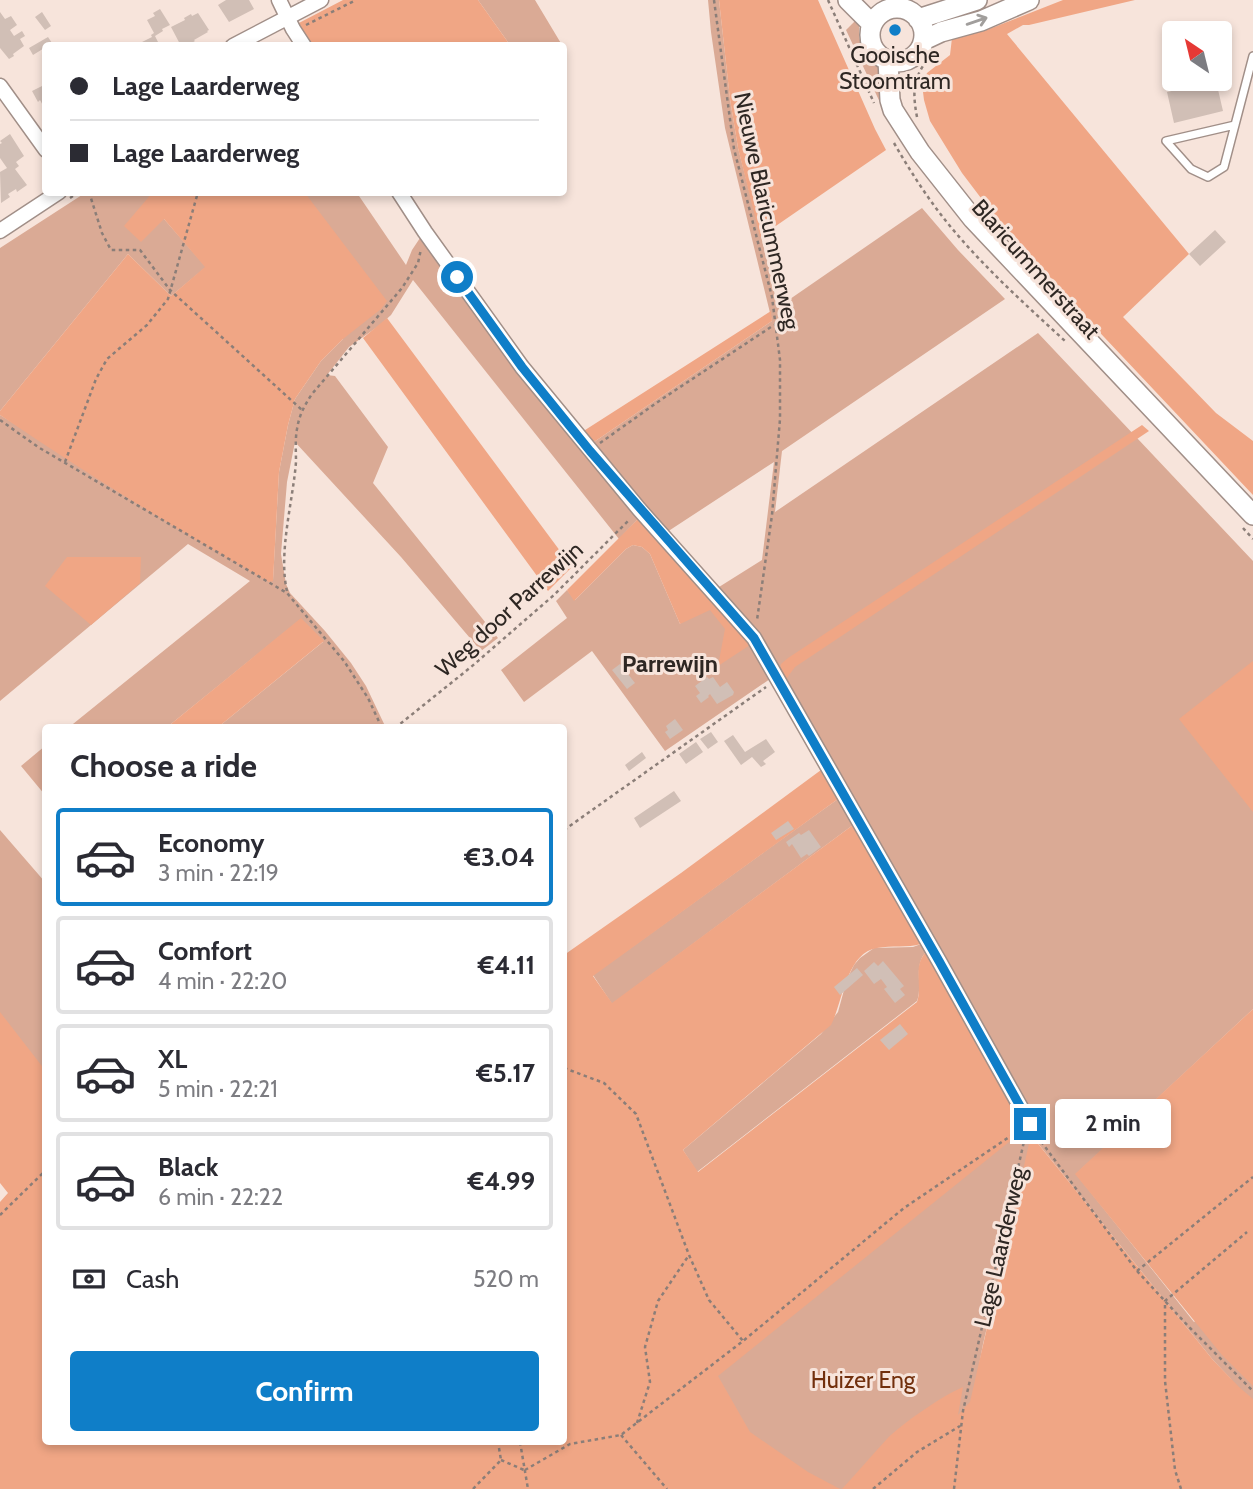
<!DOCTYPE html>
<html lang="en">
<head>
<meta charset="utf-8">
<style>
  :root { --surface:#fff; --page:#f2f2f3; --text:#2b2b33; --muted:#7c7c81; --line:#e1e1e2; --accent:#0f7ec8 }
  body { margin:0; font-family:Cabin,sans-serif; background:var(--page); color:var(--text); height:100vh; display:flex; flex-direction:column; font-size:26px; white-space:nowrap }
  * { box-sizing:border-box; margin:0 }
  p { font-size:23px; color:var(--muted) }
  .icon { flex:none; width:38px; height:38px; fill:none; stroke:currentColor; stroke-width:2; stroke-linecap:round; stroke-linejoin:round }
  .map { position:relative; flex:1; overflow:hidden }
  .panel { position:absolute; left:42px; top:724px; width:525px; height:721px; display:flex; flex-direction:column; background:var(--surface); border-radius:7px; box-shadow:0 4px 10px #0003 }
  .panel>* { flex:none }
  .banner { position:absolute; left:42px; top:42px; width:525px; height:154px; border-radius:7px; box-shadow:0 4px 10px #0003; display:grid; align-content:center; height:154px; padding:0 28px; background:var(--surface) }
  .needle { width:46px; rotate:325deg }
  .controls { position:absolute; left:1162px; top:21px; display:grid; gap:14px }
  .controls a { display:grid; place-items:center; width:70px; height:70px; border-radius:7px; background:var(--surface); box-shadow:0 4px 10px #0003; font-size:35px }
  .end { position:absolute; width:32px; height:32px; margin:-16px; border:9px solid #0f7ec8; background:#fff; box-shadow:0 0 0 4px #fff }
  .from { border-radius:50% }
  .bubble { position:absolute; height:49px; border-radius:7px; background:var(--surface); box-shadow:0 4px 10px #0003; font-size:23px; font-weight:800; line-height:49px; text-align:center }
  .banner b { display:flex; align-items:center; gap:24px; height:66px; font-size:26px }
  .banner b+b { border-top:2px solid var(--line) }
  .banner i { width:18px; height:18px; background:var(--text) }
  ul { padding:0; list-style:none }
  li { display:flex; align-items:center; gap:21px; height:98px; margin:0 14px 10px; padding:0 14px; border:4px solid var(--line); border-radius:7px }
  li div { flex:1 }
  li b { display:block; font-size:26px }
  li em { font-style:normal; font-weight:800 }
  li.on { border-color:var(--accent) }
  li>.icon { width:63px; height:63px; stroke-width:1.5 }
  h2 { padding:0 28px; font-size:32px; line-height:84px }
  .pay { display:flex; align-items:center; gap:18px; height:77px; padding:0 28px; font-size:26px }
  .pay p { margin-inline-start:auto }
  .button { display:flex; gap:14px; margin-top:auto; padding:14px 28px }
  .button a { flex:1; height:80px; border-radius:7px; background:var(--accent); color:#fff; font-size:28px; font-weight:800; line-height:80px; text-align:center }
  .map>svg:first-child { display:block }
  .green { fill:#daaa95 }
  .forest { fill:#f0a685 }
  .building { fill:#d1bfb6 }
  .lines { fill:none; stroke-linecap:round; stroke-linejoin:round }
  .lane-casing { stroke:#a18f88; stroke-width:10 }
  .street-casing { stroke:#a18f88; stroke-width:17 }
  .secondary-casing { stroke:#a18f88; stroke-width:22 }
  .path { stroke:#8b7e78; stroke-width:2.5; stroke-dasharray:3.5 3.5; stroke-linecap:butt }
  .lane { stroke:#fff; stroke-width:7 }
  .street { stroke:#fff; stroke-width:14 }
  .secondary { stroke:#fff; stroke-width:19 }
  .oneway { stroke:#a19e9c }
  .route { stroke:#0f7ec8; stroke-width:9 }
  .poi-dot { fill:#0f7ec8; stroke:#f7e4db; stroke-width:2.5 }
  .labels { text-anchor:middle; stroke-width:6; stroke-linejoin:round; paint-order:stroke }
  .poi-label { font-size:23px; fill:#2e2723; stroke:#f7e4db }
  .street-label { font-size:23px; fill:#2e2723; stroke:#f7e4db }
  .park-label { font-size:23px; fill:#72300d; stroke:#f7e4db }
  .neighbourhood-label { font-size:24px; font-weight:bold; fill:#2e2723; stroke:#f7e4db }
</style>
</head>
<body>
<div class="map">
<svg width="1253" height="1489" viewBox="0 0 1253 1489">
  <rect width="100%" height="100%" fill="#f7e4db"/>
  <!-- green -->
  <path class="green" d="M478,0H535L562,45H510Z
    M708,0H719L730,99L738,148L772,279L777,308L922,208L958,250L1005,299L782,451L775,512L1038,333L1253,561V1009L1076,1174L1194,1322L1253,1279V1436L1231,1379L1213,1360L1032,1136L983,1344L956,1489H258L564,1442L590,1373L1020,1117L761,639L749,621L719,587L762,560L774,462L667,532L591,444L772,321L725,128L711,32Z
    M857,19C860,26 859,28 859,35C860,48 871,61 882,67L884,111L846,30Z
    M85,193H170L164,219L206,267L171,296L128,254L0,411V248Z
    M233,193H357L406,265L412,250L420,238L431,250L538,396L574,441L639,518L619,539L413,280L391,315L380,325L349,347L327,375L335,376L388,447L373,483L498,638L481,651L401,557L295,442L287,482L281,554L286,584L290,593L325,631L351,663L366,686L386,728H217L323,642L301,619L166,728H68L250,581L188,544L0,701V415L273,580L279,472L288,425L295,399L321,361L343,339Z
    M633,545L642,547L650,554L680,624L708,596L753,643L770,679L665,751L592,651L524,702L501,670L567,618L556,601L567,590L575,600L626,549Z
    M45,746V795L21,766Z
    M838,799L853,825L612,1004L593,975Z
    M0,830L45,882V1138L0,1081Z
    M921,944L926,952C913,966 923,985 917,1001L697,1172L683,1150L821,1034L838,1012L847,979L854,965L860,958L874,948L913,947Z"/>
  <!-- forest -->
  <path class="forest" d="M343,0H478L510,45H309L297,24Z
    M719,0H818L875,129L886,150L760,237L738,148L730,99Z
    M1063,0H1135L1029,25H1023L1007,34L1189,254L1123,317L1216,413L1253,441V495L1088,320L987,206L962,173L930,121L924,100L922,84L927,73L950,55L952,38L984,31Z
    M153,192L305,193L387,301L381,309L343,339L321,361L295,399L288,425L279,472L273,581L269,582C177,530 87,474 0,415V411L128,254L171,296L205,267L164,219L141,242L124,226Z
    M771,311L772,321L591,444L582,432Z
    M387,318L572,567L548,591L363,338Z
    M1142,425L1149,431L795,667L786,679L779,675L781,664L788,658Z
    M639,518L708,596L753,643L718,666L725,629L710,610L680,624L650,554L642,547L633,545L626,549L574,601L567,590Z
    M67,557H141L140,583L91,625L45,586Z
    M301,618L324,641L217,728H166Z
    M1253,661V812L1179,719Z
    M821,770L838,799L593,976L612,1003L853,825L921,944C907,948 892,945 877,948C846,953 843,1002 831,1025L683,1150L698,1172L917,1002C923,985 912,967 926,952L1022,1120L1019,1134L718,1376L750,1432L808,1472L840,1489H0V1202L8,1193L0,1183V1012L45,1070L46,1442H564V955L681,873Z
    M1253,1009V1386L1222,1355L1075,1174Z
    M1031,1135L1213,1360L1239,1387L1253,1399V1489H842C857,1473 871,1456 886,1440C901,1424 942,1396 963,1387L958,1415L970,1402Z"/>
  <!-- building -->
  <path class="building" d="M226,0H249L254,9L229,22L218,5Z
    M160,9L170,25L162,29L163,31L155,36L160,46H139L143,43L142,42L152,37L151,35L154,33L147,20L155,16L153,13Z
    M0,12L5,19L11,16L17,25L10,30L14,36L22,31L25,36L20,39L24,46L13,54L14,56L9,59L0,48Z
    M42,12L51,26L45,30L35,17Z
    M198,13L209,30L207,31L208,32L194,40L195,41L190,44L189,42L181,46L171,27L185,20L184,18L191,14L192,16Z
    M48,37L52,43L46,46V47L33,55L29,48Z
    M1216,81L1223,111L1174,123L1167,92Z
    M46,84V111L40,100L38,102L32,91Z
    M10,134L24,156L16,162L19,166L15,169L27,185L17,192L16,189L8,194L10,197L1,203L0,172L7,168L0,158V144L2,143L0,141Z
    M1215,230L1226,242L1200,266L1189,254Z
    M620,664L635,683L627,689L612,670Z
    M707,677L709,679L713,677L720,687L727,682L734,692L733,695L717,704L710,694L708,696L709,697L701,703L696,696L700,693L695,686Z
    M675,719L683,730L670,739L665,732L668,730L666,726Z
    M711,732L718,742L708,749L700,739Z
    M733,735L745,752L766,739L775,752L763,761L766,764L761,767L752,757L741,765L724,741Z
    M696,742L703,752L686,764L679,754Z
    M642,752L646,758L629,771L625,765Z
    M674,791L681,801L640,828L634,818Z
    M788,821L794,829L776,840L771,833Z
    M809,830L821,847L809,856L807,854L801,858L792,844L789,847L786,842L799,833L801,835Z
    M883,961L904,986L900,989L905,995L895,1003L884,989L887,987L881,979L874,984L864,971L874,962L878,966Z
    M857,968L863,975L840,995L834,987Z
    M900,1024L908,1034L889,1050L880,1040Z"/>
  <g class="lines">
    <!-- lane casing -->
    <g class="lane-casing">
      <path id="lane" d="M1235,125L1166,141L1191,169L1208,177L1224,167L1253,56"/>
    </g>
    <!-- street casing -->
    <g class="street-casing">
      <path id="street" d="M279,0L293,29L304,46
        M233,46L321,0
        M0,86L46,150
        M399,192L425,232L522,367L639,509L754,638L939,961L1030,1124
        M0,231L59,192"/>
    </g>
    <!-- secondary casing -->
    <g class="secondary-casing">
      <path id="secondary" d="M848,0L872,24
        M870 35a27 27 0 1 1 54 0a27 27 0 1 1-54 0Z
        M918,19L977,0
        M924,40L941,32L981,21L1029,0
        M888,60L890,100L893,110L920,152L973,219L1253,515"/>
    </g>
    <!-- path -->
    <path class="path" d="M714,0L734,149L772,297L780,360V419L772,515L757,620
      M828,0L874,103
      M306,25L356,0
      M917,117C912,90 913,77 931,55
      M894,143C912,174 931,204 955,232C988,271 1027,306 1065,341
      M89,192L102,233L111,250H140L170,290L302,410
      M70,198L79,192
      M0,420L38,447L287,593L344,661L368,698L382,728
      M600,443L662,399L774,325
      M65,462L96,379L107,359L147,325L168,299L198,192
      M1243,528L1253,539
      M287,591C278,553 293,501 296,462C296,451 295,440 297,429C299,416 304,406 312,394L402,288L418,263L421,249
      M395,728L471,667L554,595L630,519
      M564,830L766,687
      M564,1068L604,1083L636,1114L689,1255L709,1300L743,1341
      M1037,1136L1137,1271L1190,1328L1253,1391
      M0,1215L46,1170
      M1137,1271L1253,1177
      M637,1423L650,1382L645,1347L658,1301L689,1255
      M621,1435L667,1489
      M520,1442L528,1489
      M501,1460L524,1470
      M525,1470L570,1444L621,1435L743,1341L904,1208L1018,1131
      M473,1489L501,1460L498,1442
      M873,1489L917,1452L960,1426
      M954,1489L963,1411L1025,1137
      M1181,1489L1175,1470L1165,1381V1301L1247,1232"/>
    <!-- lane -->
    <use href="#lane" class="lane"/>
    <!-- street -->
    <use href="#street" class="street"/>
    <!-- secondary -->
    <use href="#secondary" class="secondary"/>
  </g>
  <!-- one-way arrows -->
  <defs><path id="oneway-shaft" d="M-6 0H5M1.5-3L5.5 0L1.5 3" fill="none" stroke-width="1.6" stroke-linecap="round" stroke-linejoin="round" transform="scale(1.75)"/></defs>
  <use class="oneway" href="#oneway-shaft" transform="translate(977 21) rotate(-19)"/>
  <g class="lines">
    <!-- route -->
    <path class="route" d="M457,277L522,367L590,451L754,638L939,961L1030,1124"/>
  </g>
  <!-- markers -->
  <circle class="poi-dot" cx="895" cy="30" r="7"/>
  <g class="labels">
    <!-- poi labels -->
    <g class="poi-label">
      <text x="895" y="63">Gooische<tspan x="895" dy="26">Stoomtram</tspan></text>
    </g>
    <!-- street labels -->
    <g class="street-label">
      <text transform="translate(767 211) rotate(78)" y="8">Nieuwe Blaricummerweg</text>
      <text transform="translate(1036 269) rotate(48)" y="8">Blaricummerstraat</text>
      <text transform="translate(509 609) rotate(-42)" y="8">Weg door Parrewijn</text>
      <text transform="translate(1000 1247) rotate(-77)" y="8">Lage Laarderweg</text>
    </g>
    <!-- park labels -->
    <g class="park-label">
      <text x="863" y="1388">Huizer Eng</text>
    </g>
    <!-- neighbourhood labels -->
    <g class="neighbourhood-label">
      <text x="670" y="672">Parrewijn</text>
    </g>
  </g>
</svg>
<div class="controls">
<a><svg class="needle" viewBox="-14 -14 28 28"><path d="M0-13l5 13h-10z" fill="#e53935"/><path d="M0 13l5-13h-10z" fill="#7c7c81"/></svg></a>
</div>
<i class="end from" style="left:457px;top:277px"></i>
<i class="end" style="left:1030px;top:1124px"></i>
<div class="bubble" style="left:1055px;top:1099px;width:116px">2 min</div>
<div class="banner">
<b><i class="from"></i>Lage Laarderweg</b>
<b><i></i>Lage Laarderweg</b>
</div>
<section class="panel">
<h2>Choose a ride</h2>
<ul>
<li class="on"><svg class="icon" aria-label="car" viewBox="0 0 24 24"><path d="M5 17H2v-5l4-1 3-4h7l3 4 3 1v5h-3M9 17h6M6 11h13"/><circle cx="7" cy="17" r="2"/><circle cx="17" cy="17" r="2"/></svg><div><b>Economy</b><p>3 min · 22:19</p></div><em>€3.04</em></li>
<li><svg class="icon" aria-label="car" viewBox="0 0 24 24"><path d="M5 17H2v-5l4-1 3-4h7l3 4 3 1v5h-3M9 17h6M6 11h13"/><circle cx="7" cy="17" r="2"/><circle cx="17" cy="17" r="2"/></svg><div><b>Comfort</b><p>4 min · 22:20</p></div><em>€4.11</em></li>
<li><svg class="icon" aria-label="car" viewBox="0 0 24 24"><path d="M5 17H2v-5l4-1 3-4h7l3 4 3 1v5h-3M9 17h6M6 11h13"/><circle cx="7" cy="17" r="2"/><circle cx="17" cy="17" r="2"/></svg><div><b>XL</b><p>5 min · 22:21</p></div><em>€5.17</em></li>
<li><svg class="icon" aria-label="car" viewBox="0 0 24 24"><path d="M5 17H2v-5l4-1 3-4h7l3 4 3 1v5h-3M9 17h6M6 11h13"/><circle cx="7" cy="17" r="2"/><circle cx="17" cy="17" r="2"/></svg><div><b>Black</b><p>6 min · 22:22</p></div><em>€4.99</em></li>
</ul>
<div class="pay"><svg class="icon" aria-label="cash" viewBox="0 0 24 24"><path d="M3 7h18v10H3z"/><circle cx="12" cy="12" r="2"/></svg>Cash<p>520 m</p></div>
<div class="button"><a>Confirm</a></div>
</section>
</div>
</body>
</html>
